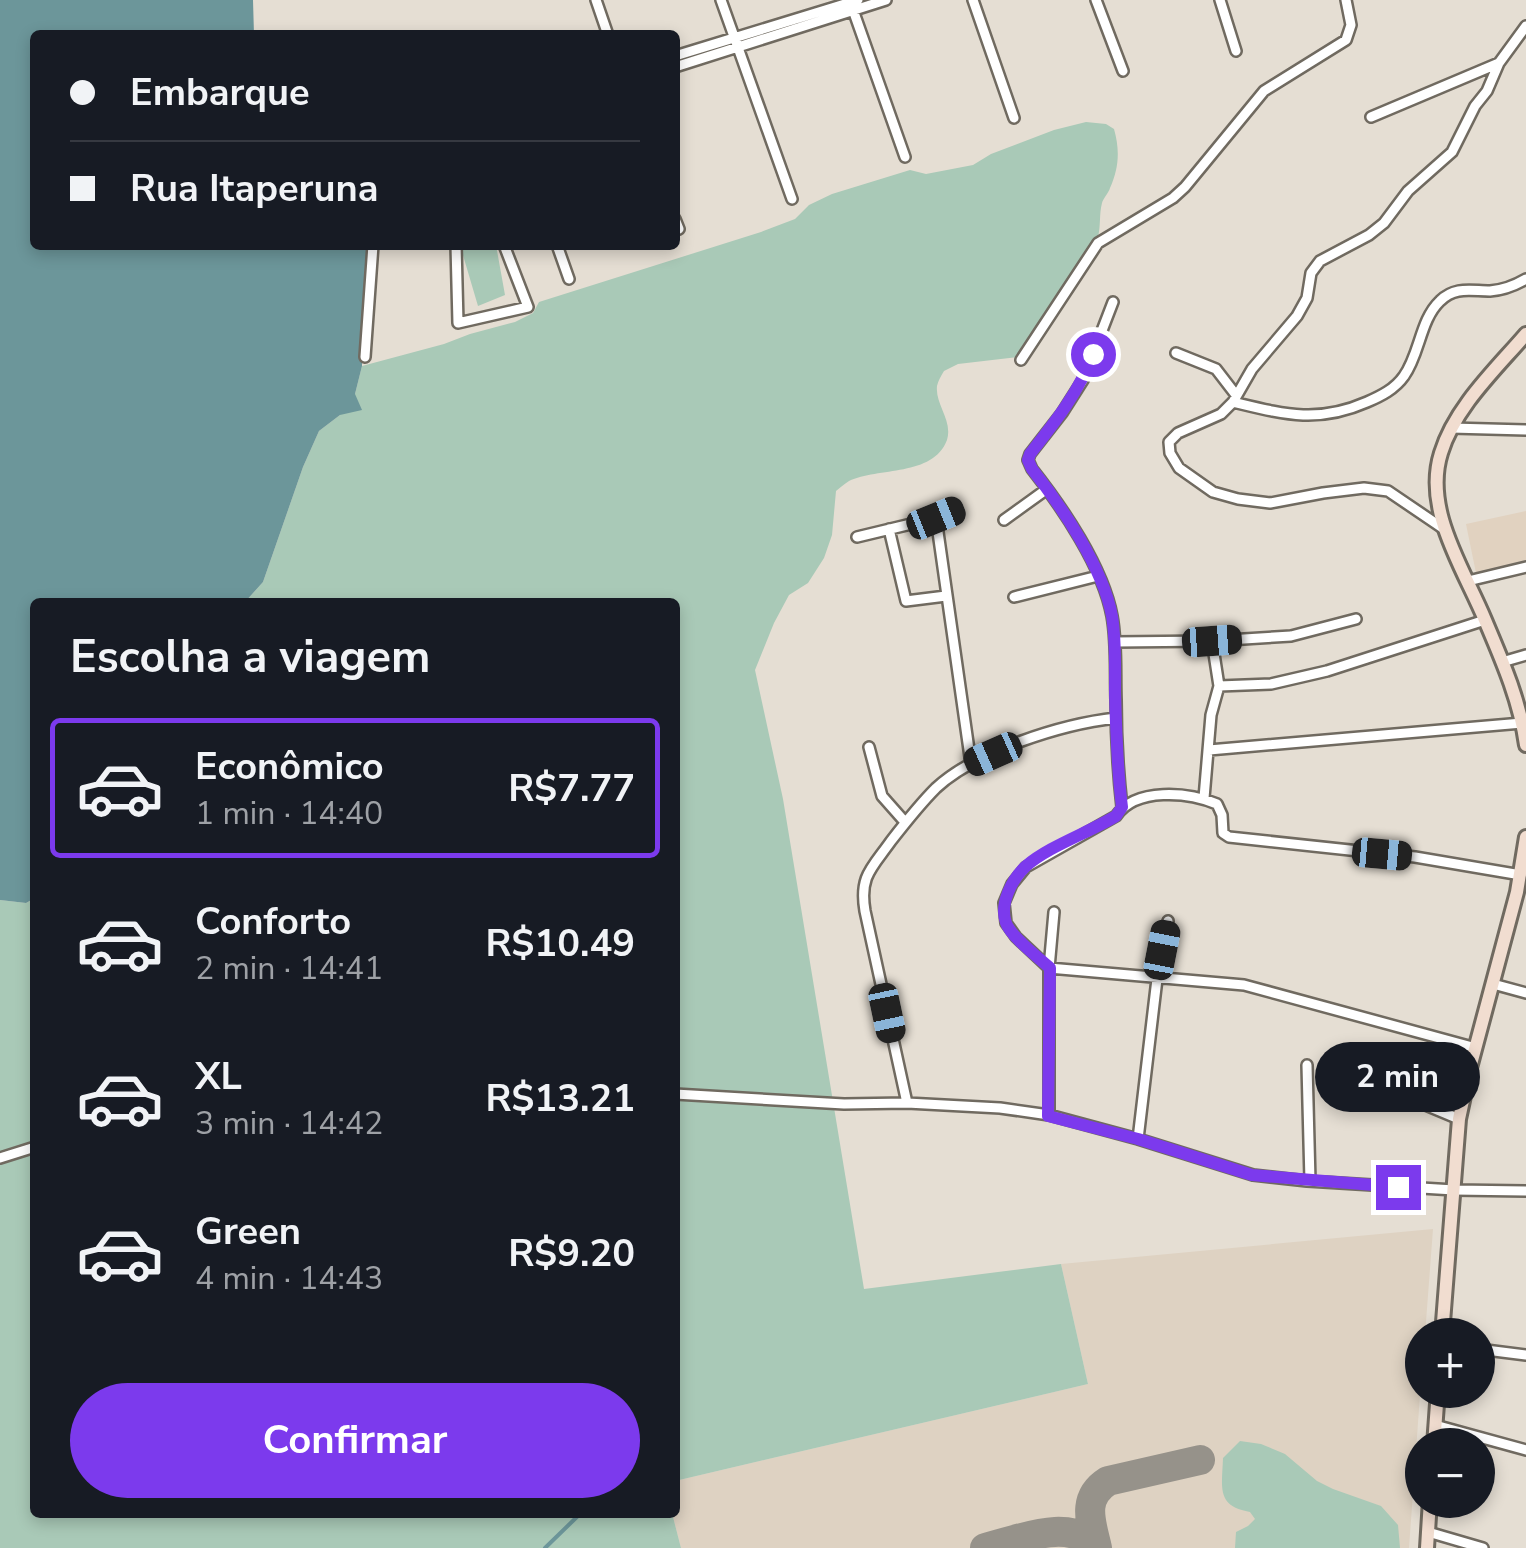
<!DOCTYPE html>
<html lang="pt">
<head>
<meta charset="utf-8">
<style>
  :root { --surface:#171b24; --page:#242831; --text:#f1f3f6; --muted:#9ea1a6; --line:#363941; --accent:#7c3aed }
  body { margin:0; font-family:"Nunito Sans",sans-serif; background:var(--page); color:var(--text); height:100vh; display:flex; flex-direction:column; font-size:38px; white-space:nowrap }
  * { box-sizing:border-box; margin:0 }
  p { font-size:32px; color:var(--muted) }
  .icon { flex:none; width:55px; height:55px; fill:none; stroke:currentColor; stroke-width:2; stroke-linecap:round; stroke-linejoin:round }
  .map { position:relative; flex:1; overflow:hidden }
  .panel { position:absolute; left:30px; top:598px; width:650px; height:920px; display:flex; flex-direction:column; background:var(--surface); border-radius:10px; box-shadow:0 5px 15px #0003 }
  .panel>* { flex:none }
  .guide { position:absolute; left:30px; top:30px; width:650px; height:220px; border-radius:10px; box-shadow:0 5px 15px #0003; display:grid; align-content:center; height:220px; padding:0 40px; background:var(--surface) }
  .tools { position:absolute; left:1405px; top:1318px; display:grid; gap:20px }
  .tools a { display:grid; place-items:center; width:90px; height:90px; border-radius:50%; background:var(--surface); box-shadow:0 5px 15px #0003; font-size:50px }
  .end { position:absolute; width:45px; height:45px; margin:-22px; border:12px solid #7c3aed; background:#fff; box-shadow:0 0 0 5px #fff }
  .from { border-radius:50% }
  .bubble { position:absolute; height:70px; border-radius:35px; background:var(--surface); box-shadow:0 5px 15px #0003; font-size:32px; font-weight:700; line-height:70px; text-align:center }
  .car { position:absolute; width:30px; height:60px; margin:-30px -15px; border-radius:12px; box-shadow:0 0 8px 2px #0007; background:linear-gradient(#222 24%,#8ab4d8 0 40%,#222 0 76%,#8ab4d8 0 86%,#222 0) }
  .guide b { display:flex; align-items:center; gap:35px; height:95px; font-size:38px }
  .guide b+b { border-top:2px solid var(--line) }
  .guide i { width:25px; height:25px; background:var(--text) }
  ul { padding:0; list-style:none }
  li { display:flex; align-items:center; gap:30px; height:140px; margin:0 20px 15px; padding:0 20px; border:5px solid transparent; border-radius:10px }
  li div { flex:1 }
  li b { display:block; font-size:38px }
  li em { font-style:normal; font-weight:700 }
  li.on { border-color:var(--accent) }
  li>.icon { width:90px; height:90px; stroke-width:1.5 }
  h2 { padding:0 40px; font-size:45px; line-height:120px }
  .button { display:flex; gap:20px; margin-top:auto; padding:20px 40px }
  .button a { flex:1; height:115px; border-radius:60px; background:var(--accent); color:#fff; font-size:40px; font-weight:700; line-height:115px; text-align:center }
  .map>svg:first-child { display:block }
  .built { fill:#ded2c2 }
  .medical { fill:#e1d2c0 }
  .green { fill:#a9c9b7 }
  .water { fill:#6c969a }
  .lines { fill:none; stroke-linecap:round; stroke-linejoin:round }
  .stream { stroke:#6c969a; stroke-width:4 }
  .taxiway { stroke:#96928a; stroke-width:30 }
  .minor-casing { stroke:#706a60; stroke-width:14 }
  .secondary-casing { stroke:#706a60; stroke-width:18 }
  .minor { stroke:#fff; stroke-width:9 }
  .secondary { stroke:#f1ddd0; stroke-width:12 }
  .route { stroke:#7c3aed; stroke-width:12 }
</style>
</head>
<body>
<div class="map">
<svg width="1526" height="1548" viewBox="0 0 1526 1548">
  <rect width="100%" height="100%" fill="#e5ded3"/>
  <!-- built -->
  <path class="built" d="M1433,1229L1425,1335H1422V1367L1409,1548H681L672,1513L675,1512V1481L1088,1384L1061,1264Z"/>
  <!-- medical -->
  <path class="medical" d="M1526,511V560L1476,573L1466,524Z"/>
  <!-- green -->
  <path class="green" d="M1086,122L1106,124L1114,129C1120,150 1119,168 1110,188C1109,192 1103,199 1102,203C1099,214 1101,225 1098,237L1018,357L958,364L944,371C941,376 938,381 937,386C935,405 953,420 947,440C933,477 878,467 849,481C844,484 840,488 836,491L832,535L824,558L808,583L789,595L774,623L755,670L783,799L864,1289L1061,1264L1088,1384L675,1481V602H245L263,582L303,467L319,431L340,415L355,394L362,366L444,344L470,334L515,322L533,313L539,302L761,232L795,219L809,205L832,194L910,170L926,174L973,165L991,154L1054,130Z
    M460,245H496L505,295L478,306Z
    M35,898V1512L672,1513L681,1548H0V900L26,903Z
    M1240,1441L1261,1444L1285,1454L1317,1481L1333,1489L1381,1506L1398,1525L1400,1548H1235L1236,1532L1248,1526L1255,1519L1250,1512C1216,1506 1222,1488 1223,1458Z"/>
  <!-- water -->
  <path class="water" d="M0,0H253L254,35H35V245H368L362,327V366L355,394L362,410L340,415L319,431L303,467L263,582L245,602H35V898L26,903L0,900Z"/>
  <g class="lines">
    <!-- stream -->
    <path class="stream" d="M545,1548L582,1512"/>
    <!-- taxiway -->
    <path class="taxiway" d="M985,1548C1019,1540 1071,1516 1096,1548
      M1097,1548C1091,1522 1081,1498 1108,1481L1200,1460"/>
    <!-- minor casing -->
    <g class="minor-casing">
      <path id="minor" d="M596,0L608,35
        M721,0L792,199
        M973,0L1014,118
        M1096,0L1123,71
        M1220,0L1236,51
        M852,7L905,157
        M675,56L858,0
        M675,67L886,0
        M1371,117L1499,63
        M675,219L679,229
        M456,245L458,323L528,307L504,245
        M557,245L569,279
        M1113,302L1083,380L1062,413L1030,454L1028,460L1032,469C1062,507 1103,567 1112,616C1117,643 1115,672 1116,700C1116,736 1118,772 1122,807
        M1176,353L1216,369L1236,395
        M365,357L373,245
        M1021,360L1098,243L1173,198L1185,187L1264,91L1346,40L1351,25L1346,0
        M1233,402C1283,414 1317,424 1367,402C1381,396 1395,389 1404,376C1420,354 1420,320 1440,301C1455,286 1471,291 1490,291C1504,290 1514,286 1526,279
        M1451,428L1526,430
        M936,518L971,764
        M1004,520L1047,489
        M889,529L906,601L946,596
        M1444,529L1388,491L1364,488L1323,493L1270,503L1238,499L1213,492L1179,468L1170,453L1169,442L1178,433L1221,414L1233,402L1252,369L1297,316L1307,298L1311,273L1320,261L1369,235L1384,223L1408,191L1452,152L1475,106L1487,91L1499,63L1526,26
        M857,537L936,518L956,509
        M1468,581L1526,567
        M1014,597L1098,576
        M1115,642L1212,641L1291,636L1356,619
        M1502,662L1526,655
        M1219,686L1271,684L1327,671L1485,620
        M869,747L882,796L905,822
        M1209,750L1522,723
        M1204,798L1211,715L1219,686L1212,641
        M1493,984L1526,993
        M1476,1048L1244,985L1049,968L1016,937L1006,923L1004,903L1012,884L1026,867L1116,816C1136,787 1188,792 1217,804L1222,815L1223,833L1229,837L1415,857L1521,875
        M1307,1065L1310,1181
        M1349,1073L1459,1119
        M675,1094L844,1104L907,1103L1000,1108L1049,1115L1138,1139L1253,1175L1307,1181L1454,1190L1526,1191
        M907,1103L865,911C859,876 872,868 891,841C905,823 920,804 936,788C976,751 1062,724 1116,718
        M1049,1115V968L1054,912
        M1138,1139L1157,979L1168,921
        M0,1158L35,1147
        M1478,1349L1526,1355
        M1435,1425L1526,1450
        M1428,1532L1483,1548"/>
    </g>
    <!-- secondary casing -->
    <g class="secondary-casing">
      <path id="secondary" d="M1526,334C1496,369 1455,407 1441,453C1423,510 1464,569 1485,620C1502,660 1520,701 1526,745
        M1442,1335L1459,1119L1470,1068L1517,892L1526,837
        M1434,1445L1438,1390
        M1427,1548L1430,1500"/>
    </g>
    <!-- minor -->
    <use href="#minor" class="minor"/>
    <!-- secondary -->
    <use href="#secondary" class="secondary"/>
  </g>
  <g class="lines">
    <!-- route -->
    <path class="route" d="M1093,354C1079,392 1055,422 1030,454L1028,460L1032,469C1062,507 1103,568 1112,616C1116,641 1115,667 1115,692C1116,730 1117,769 1122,807L1116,816C1088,833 1049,846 1026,866C1012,879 999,904 1006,923C1011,937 1038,957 1050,968L1048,1116L1138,1139L1252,1175L1398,1187"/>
  </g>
</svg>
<div class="tools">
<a>+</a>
<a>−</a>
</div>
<i class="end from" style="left:1093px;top:354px"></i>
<i class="end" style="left:1398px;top:1187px"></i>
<div class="bubble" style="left:1315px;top:1042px;width:165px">2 min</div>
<i class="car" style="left:936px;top:518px;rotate:68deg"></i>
<i class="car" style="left:1212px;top:641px;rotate:86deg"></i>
<i class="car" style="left:993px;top:754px;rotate:246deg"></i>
<i class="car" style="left:1382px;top:854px;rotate:95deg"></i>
<i class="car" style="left:1162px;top:950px;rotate:11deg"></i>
<i class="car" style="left:887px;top:1013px;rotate:168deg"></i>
<div class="guide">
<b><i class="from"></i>Embarque</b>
<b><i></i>Rua Itaperuna</b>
</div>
<section class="panel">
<h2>Escolha a viagem</h2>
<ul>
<li class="on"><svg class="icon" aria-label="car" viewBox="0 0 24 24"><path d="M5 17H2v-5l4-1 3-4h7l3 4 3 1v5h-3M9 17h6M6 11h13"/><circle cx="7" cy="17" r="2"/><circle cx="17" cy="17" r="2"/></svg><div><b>Econômico</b><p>1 min · 14:40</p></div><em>R$7.77</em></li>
<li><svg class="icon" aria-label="car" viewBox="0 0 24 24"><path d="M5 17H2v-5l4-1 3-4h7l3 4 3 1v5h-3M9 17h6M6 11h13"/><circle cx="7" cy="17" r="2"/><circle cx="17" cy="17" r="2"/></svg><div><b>Conforto</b><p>2 min · 14:41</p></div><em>R$10.49</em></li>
<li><svg class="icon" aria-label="car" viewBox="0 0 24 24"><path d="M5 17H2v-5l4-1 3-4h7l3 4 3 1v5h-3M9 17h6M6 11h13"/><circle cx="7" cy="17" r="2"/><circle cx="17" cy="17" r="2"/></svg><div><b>XL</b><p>3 min · 14:42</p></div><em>R$13.21</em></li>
<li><svg class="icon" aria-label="car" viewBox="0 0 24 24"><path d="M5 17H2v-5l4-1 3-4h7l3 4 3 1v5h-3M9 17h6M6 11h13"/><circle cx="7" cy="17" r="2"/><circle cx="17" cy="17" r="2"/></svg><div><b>Green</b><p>4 min · 14:43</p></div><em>R$9.20</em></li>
</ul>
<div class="button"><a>Confirmar</a></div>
</section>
</div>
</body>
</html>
